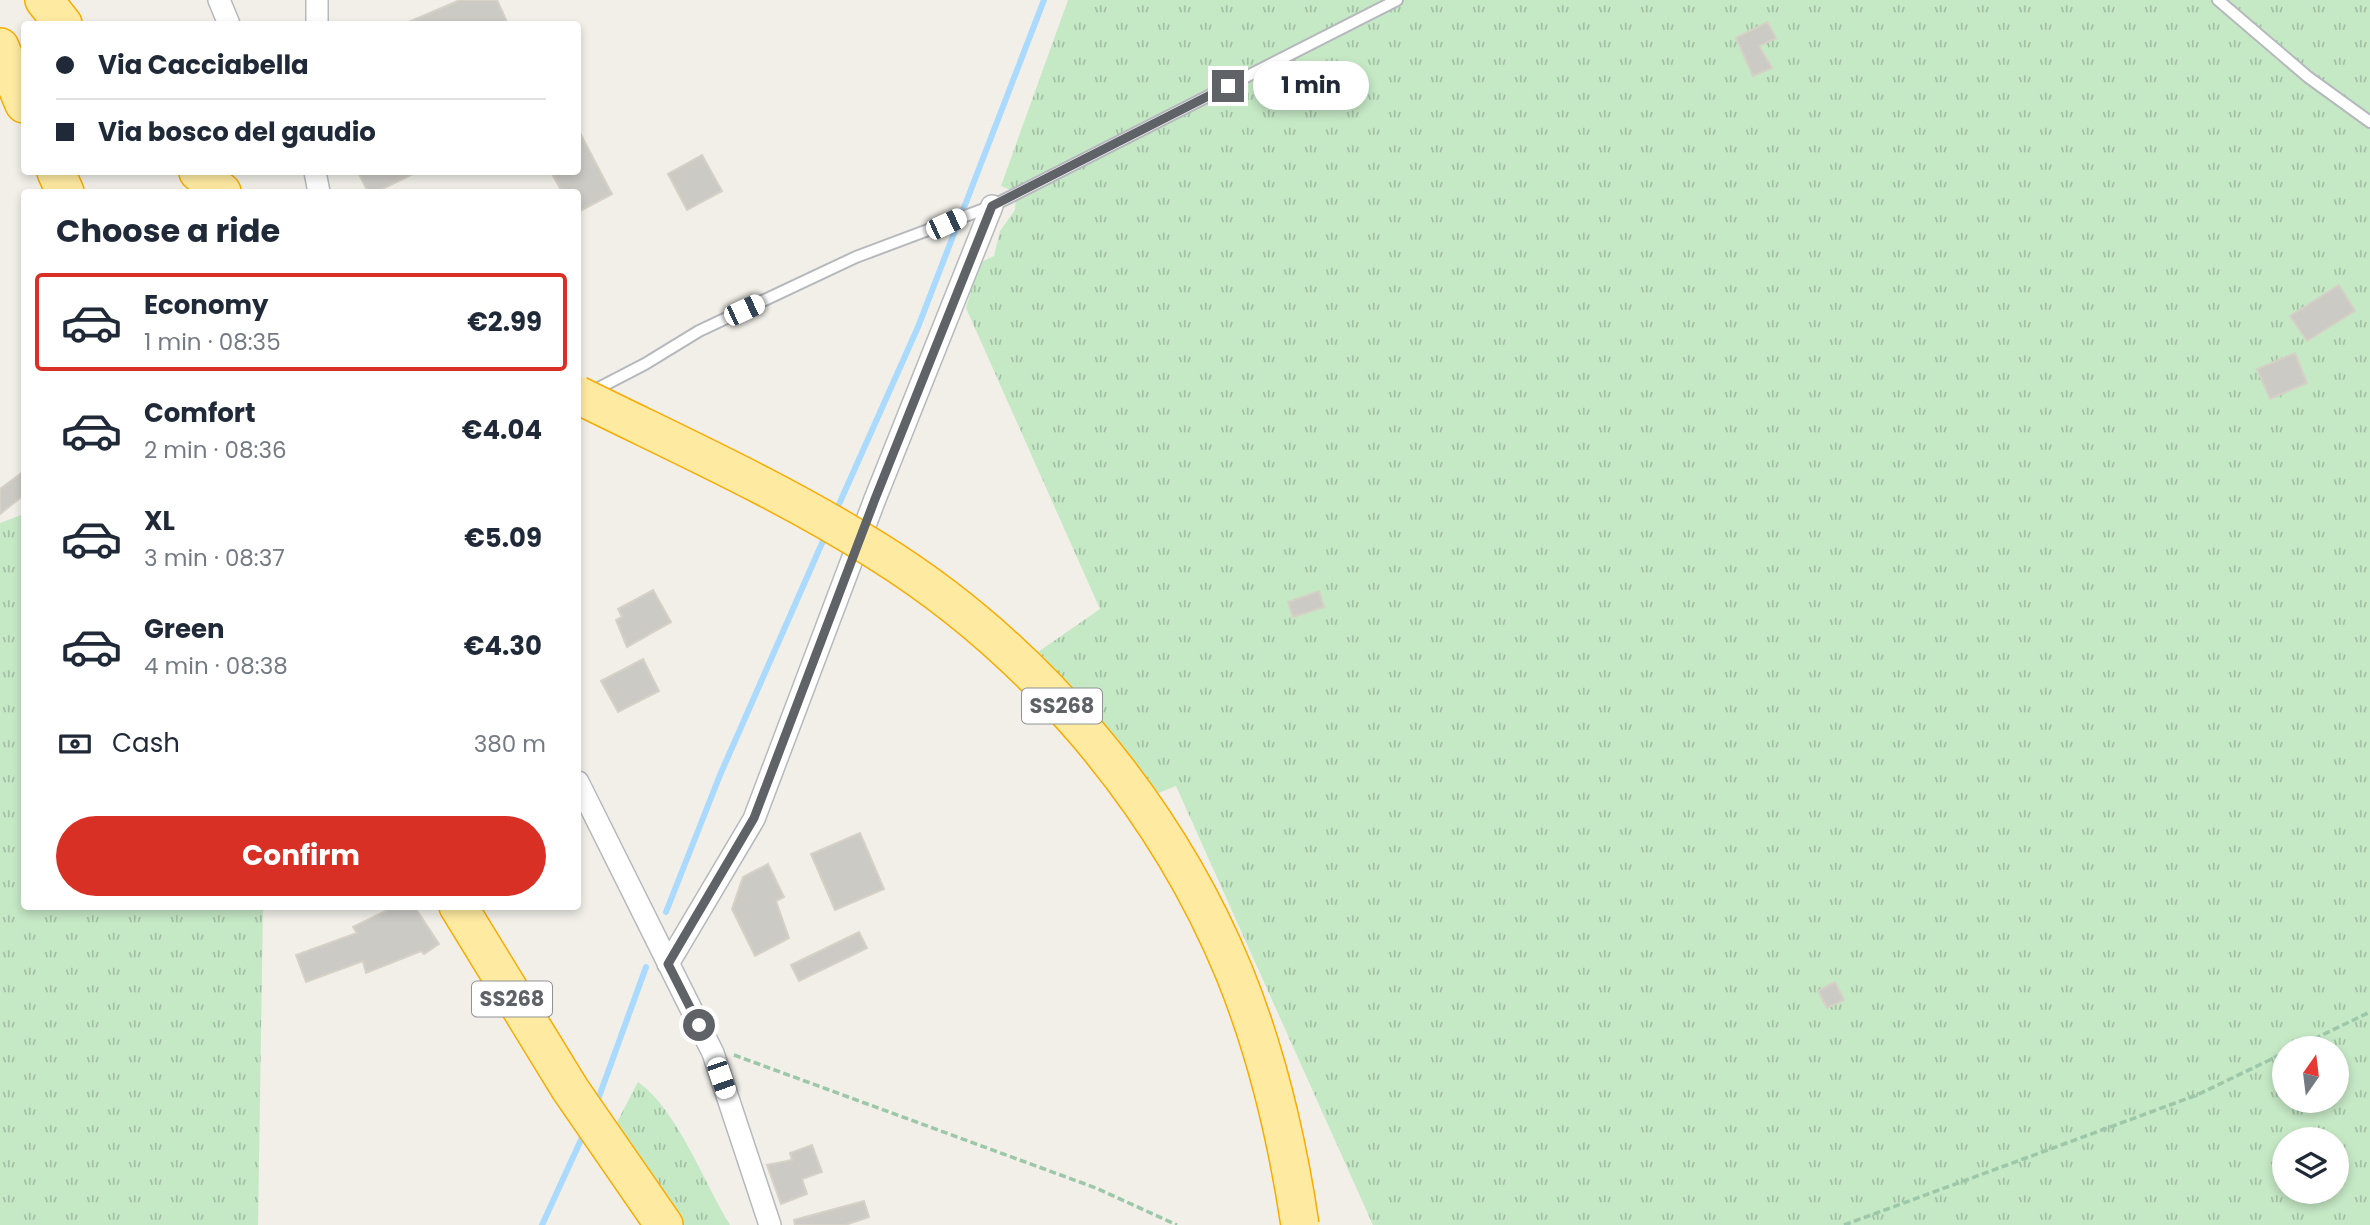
<!DOCTYPE html>
<html lang="en">
<head>
<meta charset="utf-8">
<style>
  :root { --surface:#fff; --page:#f6f6f7; --text:#1f2937; --muted:#747a83; --line:#e0e1e3; --accent:#d93025 }
  body { margin:0; font-family:Poppins,sans-serif; background:var(--page); color:var(--text); height:100vh; display:flex; flex-direction:column; font-size:26px; white-space:nowrap }
  * { box-sizing:border-box; margin:0 }
  p { font-size:23px; color:var(--muted) }
  .icon { flex:none; width:38px; height:38px; fill:none; stroke:currentColor; stroke-width:2; stroke-linecap:round; stroke-linejoin:round }
  .map { position:relative; flex:1; overflow:hidden }
  .side { position:absolute; left:21px; top:189px; width:560px; height:721px; display:flex; flex-direction:column; background:var(--surface); border-radius:7px; box-shadow:0 4px 10px #0003 }
  .side>* { flex:none }
  .banner { position:absolute; left:21px; top:21px; width:560px; height:154px; border-radius:7px; box-shadow:0 4px 10px #0003; display:grid; align-content:center; height:154px; padding:0 35px; background:var(--surface) }
  .needle { width:46px; rotate:14deg }
  .tools { position:absolute; left:2272px; top:1036px; display:grid; gap:14px }
  .tools a { display:grid; place-items:center; width:77px; height:77px; border-radius:50%; background:var(--surface); box-shadow:0 4px 10px #0003; font-size:35px }
  .end { position:absolute; width:32px; height:32px; margin:-16px; border:9px solid #5f6368; background:#fff; box-shadow:0 0 0 4px #fff }
  .from { border-radius:50% }
  .bubble { position:absolute; height:49px; border-radius:24px; background:var(--surface); box-shadow:0 4px 10px #0003; font-size:23px; font-weight:700; line-height:49px; text-align:center }
  .car { position:absolute; width:21px; height:42px; margin:-21px -10px; border-radius:9px; box-shadow:0 0 5px 2px #0007; background:linear-gradient(#fff 24%,#345 0 40%,#fff 0 76%,#345 0 86%,#fff 0) }
  .banner b { display:flex; align-items:center; gap:24px; height:66px; font-size:26px }
  .banner b+b { border-top:2px solid var(--line) }
  .banner i { width:18px; height:18px; background:var(--text) }
  ul { padding:0; list-style:none }
  li { display:flex; align-items:center; gap:21px; height:98px; margin:0 14px 10px; padding:0 21px; border:4px solid transparent; border-radius:7px }
  li div { flex:1 }
  li b { display:block; font-size:26px }
  li em { font-style:normal; font-weight:700 }
  li.on { border-color:var(--accent) }
  li>.icon { width:63px; height:63px; stroke-width:1.5 }
  h2 { padding:0 35px; font-size:32px; line-height:84px }
  .pay { display:flex; align-items:center; gap:18px; height:77px; padding:0 35px; font-size:26px }
  .pay p { margin-inline-start:auto }
  .cta { display:flex; gap:14px; margin-top:auto; padding:14px 35px }
  .cta a { flex:1; height:80px; border-radius:42px; background:var(--accent); color:#fff; font-size:28px; font-weight:700; line-height:80px; text-align:center }
  .map>svg:first-child { display:block }
  .grass { fill:url(#grass-tufts); fill-rule:evenodd }
  .lines { fill:none; stroke-linecap:round; stroke-linejoin:round }
  .stream { stroke:#aadaff; stroke-width:6 }
  .building { fill:#cccac5; stroke:#d6d1c6; stroke-width:2 }
  .service-casing { stroke:#b5b8bc; stroke-width:14 }
  .minor-casing { stroke:#b5b8bc; stroke-width:24 }
  .trunk-casing { stroke:#f9ab00; stroke-width:40 }
  .path { stroke:#9cc7a9; stroke-width:3.5; stroke-dasharray:7 3.5; stroke-linecap:butt }
  .service { stroke:#fff; stroke-width:10 }
  .minor { stroke:#fff; stroke-width:21 }
  .trunk { stroke:#feeaa1; stroke-width:37 }
  .trunk-bridge-casing { stroke:#f9ab00; stroke-width:40; stroke-linecap:butt }
  .trunk-bridge { stroke:#feeaa1; stroke-width:37 }
  .route { stroke:#5f6368; stroke-width:9 }
  .labels { text-anchor:middle; stroke-width:5; stroke-linejoin:round; paint-order:stroke }
  .shield { fill:#fff; stroke:#8f9295; stroke-width:2 }
  .shield-label { font-size:21px; font-weight:bold; fill:#5f6368 }
</style>
</head>
<body>
<div class="map">
<svg width="2370" height="1225" viewBox="0 0 2370 1225">
  <defs>
    <pattern id="grass-tufts" width="24" height="20" patternUnits="userSpaceOnUse" patternTransform="scale(1.75)"><rect width="24" height="20" fill="#c5e8c5"/><path d="M3 7l-1-3M5 7V3M7 7l1-3M15 17l-1-3M17 17v-4M19 17l1-3" fill="none" stroke="#a3c0a4"/></pattern>
  </defs>
  <rect width="100%" height="100%" fill="#f1efe8"/>
  <!-- grass -->
  <path class="grass" d="M1068,0H2370V1225H1373L1176,786L1156,794L1130,755L1038,652L1100,609L966,308L979,263L994,256L1000,231L1015,210L1016,192L1001,186ZM2284,1048H2336V1101H2284ZM2284,1139H2336V1192H2284Z
    M24,514V906L263,907L258,1225H0V523Z
    M638,1082C677,1109 704,1183 730,1225H681L614,1128Z"/>
  <g class="lines">
    <!-- stream -->
    <path class="stream" d="M836,511L918,327L1044,0
      M666,912L720,775L826,534
      M596,1105L646,967
      M542,1225L585,1131"/>
  </g>
  <!-- building -->
  <path class="building" d="M460,0H497L508,24H404Z
    M1767,22L1776,38L1759,46L1772,68L1753,76L1736,38Z
    M578,129L612,194L578,212V192H562L551,172H578Z
    M702,155L722,191L687,210L668,174Z
    M358,172H417L376,192H368Z
    M2339,285L2355,311L2307,341L2290,316Z
    M2295,353L2307,383L2270,399L2257,369Z
    M24,471V495L0,514V489Z
    M653,590L671,622L627,647L616,620L622,617L618,609Z
    M1319,591L1324,607L1293,617L1288,602Z
    M643,659L659,691L618,712L601,681Z
    M860,833L884,889L835,910L811,854Z
    M768,864L784,897L776,901L789,938L755,956L732,909L743,877Z
    M396,906H414L439,944L424,954L421,951L366,973L363,961L306,982L296,955L357,933L353,927Z
    M859,932L867,948L799,981L791,965Z
    M1835,982L1844,1000L1827,1008L1818,991Z
    M812,1145L822,1172L802,1179L807,1194L781,1204L767,1165L792,1160L790,1153Z
    M864,1201L869,1217L845,1225H795L794,1220Z"/>
  <g class="lines">
    <!-- service casing -->
    <g class="service-casing">
      <path id="service" d="M2218,0L2308,77L2370,122
        M589,393L645,364L699,331L856,257L992,206L1397,0"/>
    </g>
    <!-- minor casing -->
    <g class="minor-casing">
      <path id="minor" d="M219,0L229,24
        M317,24V0
        M315,172L319,192
        M578,782L713,1053L770,1225
        M668,964L754,819L875,499L992,206"/>
    </g>
    <!-- trunk casing -->
    <g class="trunk-casing">
      <path id="trunk" d="M44,0L63,24
        M0,47L24,104
        M56,172L65,192
        M198,172L222,192
        M458,906L570,1089L664,1225"/>
    </g>
    <!-- path -->
    <path class="path" d="M2295,1048L2370,1012
      M734,1055L1096,1188L1177,1225
      M1844,1225L2197,1095L2284,1053"/>
    <!-- service -->
    <use href="#service" class="service"/>
    <!-- minor -->
    <use href="#minor" class="minor"/>
    <!-- trunk -->
    <use href="#trunk" class="trunk"/>
    <!-- trunk-bridge casing -->
    <g class="trunk-bridge-casing">
      <path id="trunk-bridge" d="M578,395C679,445 782,491 877,551C1033,648 1164,802 1234,972C1267,1053 1287,1138 1300,1225"/>
    </g>
    <!-- trunk-bridge -->
    <use href="#trunk-bridge" class="trunk-bridge"/>
  </g>
  <g class="lines">
    <!-- route -->
    <path class="route" d="M699,1025L668,964L754,818L875,499L992,206L1228,86"/>
  </g>
  <g class="labels">
    <!-- shield labels -->
    <g class="shield">
      <rect x="1022" y="688.5" width="80" height="35" rx="5"/>
      <rect x="472" y="981.5" width="80" height="35" rx="5"/>
    </g>
    <g class="shield-label">
      <text x="1062" y="713">SS268</text>
      <text x="512" y="1006">SS268</text>
    </g>
  </g>
</svg>
<div class="tools">
<a><svg class="needle" viewBox="-14 -14 28 28"><path d="M0-13l5 13h-10z" fill="#e53935"/><path d="M0 13l5-13h-10z" fill="#747a83"/></svg></a>
<a><svg class="icon" aria-label="layers" viewBox="0 0 24 24"><path d="M12 4l9 5-9 5-9-5zM3 14l9 5 9-5"/></svg></a>
</div>
<i class="end from" style="left:699px;top:1025px"></i>
<i class="end" style="left:1228px;top:86px"></i>
<div class="bubble" style="left:1253px;top:61px;width:116px">1 min</div>
<i class="car" style="left:946px;top:224px;rotate:65deg"></i>
<i class="car" style="left:744px;top:310px;rotate:65deg"></i>
<i class="car" style="left:721px;top:1078px;rotate:161deg"></i>
<div class="banner">
<b><i class="from"></i>Via Cacciabella</b>
<b><i></i>Via bosco del gaudio</b>
</div>
<section class="side">
<h2>Choose a ride</h2>
<ul>
<li class="on"><svg class="icon" aria-label="car" viewBox="0 0 24 24"><path d="M5 17H2v-5l4-1 3-4h7l3 4 3 1v5h-3M9 17h6M6 11h13"/><circle cx="7" cy="17" r="2"/><circle cx="17" cy="17" r="2"/></svg><div><b>Economy</b><p>1 min · 08:35</p></div><em>€2.99</em></li>
<li><svg class="icon" aria-label="car" viewBox="0 0 24 24"><path d="M5 17H2v-5l4-1 3-4h7l3 4 3 1v5h-3M9 17h6M6 11h13"/><circle cx="7" cy="17" r="2"/><circle cx="17" cy="17" r="2"/></svg><div><b>Comfort</b><p>2 min · 08:36</p></div><em>€4.04</em></li>
<li><svg class="icon" aria-label="car" viewBox="0 0 24 24"><path d="M5 17H2v-5l4-1 3-4h7l3 4 3 1v5h-3M9 17h6M6 11h13"/><circle cx="7" cy="17" r="2"/><circle cx="17" cy="17" r="2"/></svg><div><b>XL</b><p>3 min · 08:37</p></div><em>€5.09</em></li>
<li><svg class="icon" aria-label="car" viewBox="0 0 24 24"><path d="M5 17H2v-5l4-1 3-4h7l3 4 3 1v5h-3M9 17h6M6 11h13"/><circle cx="7" cy="17" r="2"/><circle cx="17" cy="17" r="2"/></svg><div><b>Green</b><p>4 min · 08:38</p></div><em>€4.30</em></li>
</ul>
<div class="pay"><svg class="icon" aria-label="cash" viewBox="0 0 24 24"><path d="M3 7h18v10H3z"/><circle cx="12" cy="12" r="2"/></svg>Cash<p>380 m</p></div>
<div class="cta"><a>Confirm</a></div>
</section>
</div>
</body>
</html>
